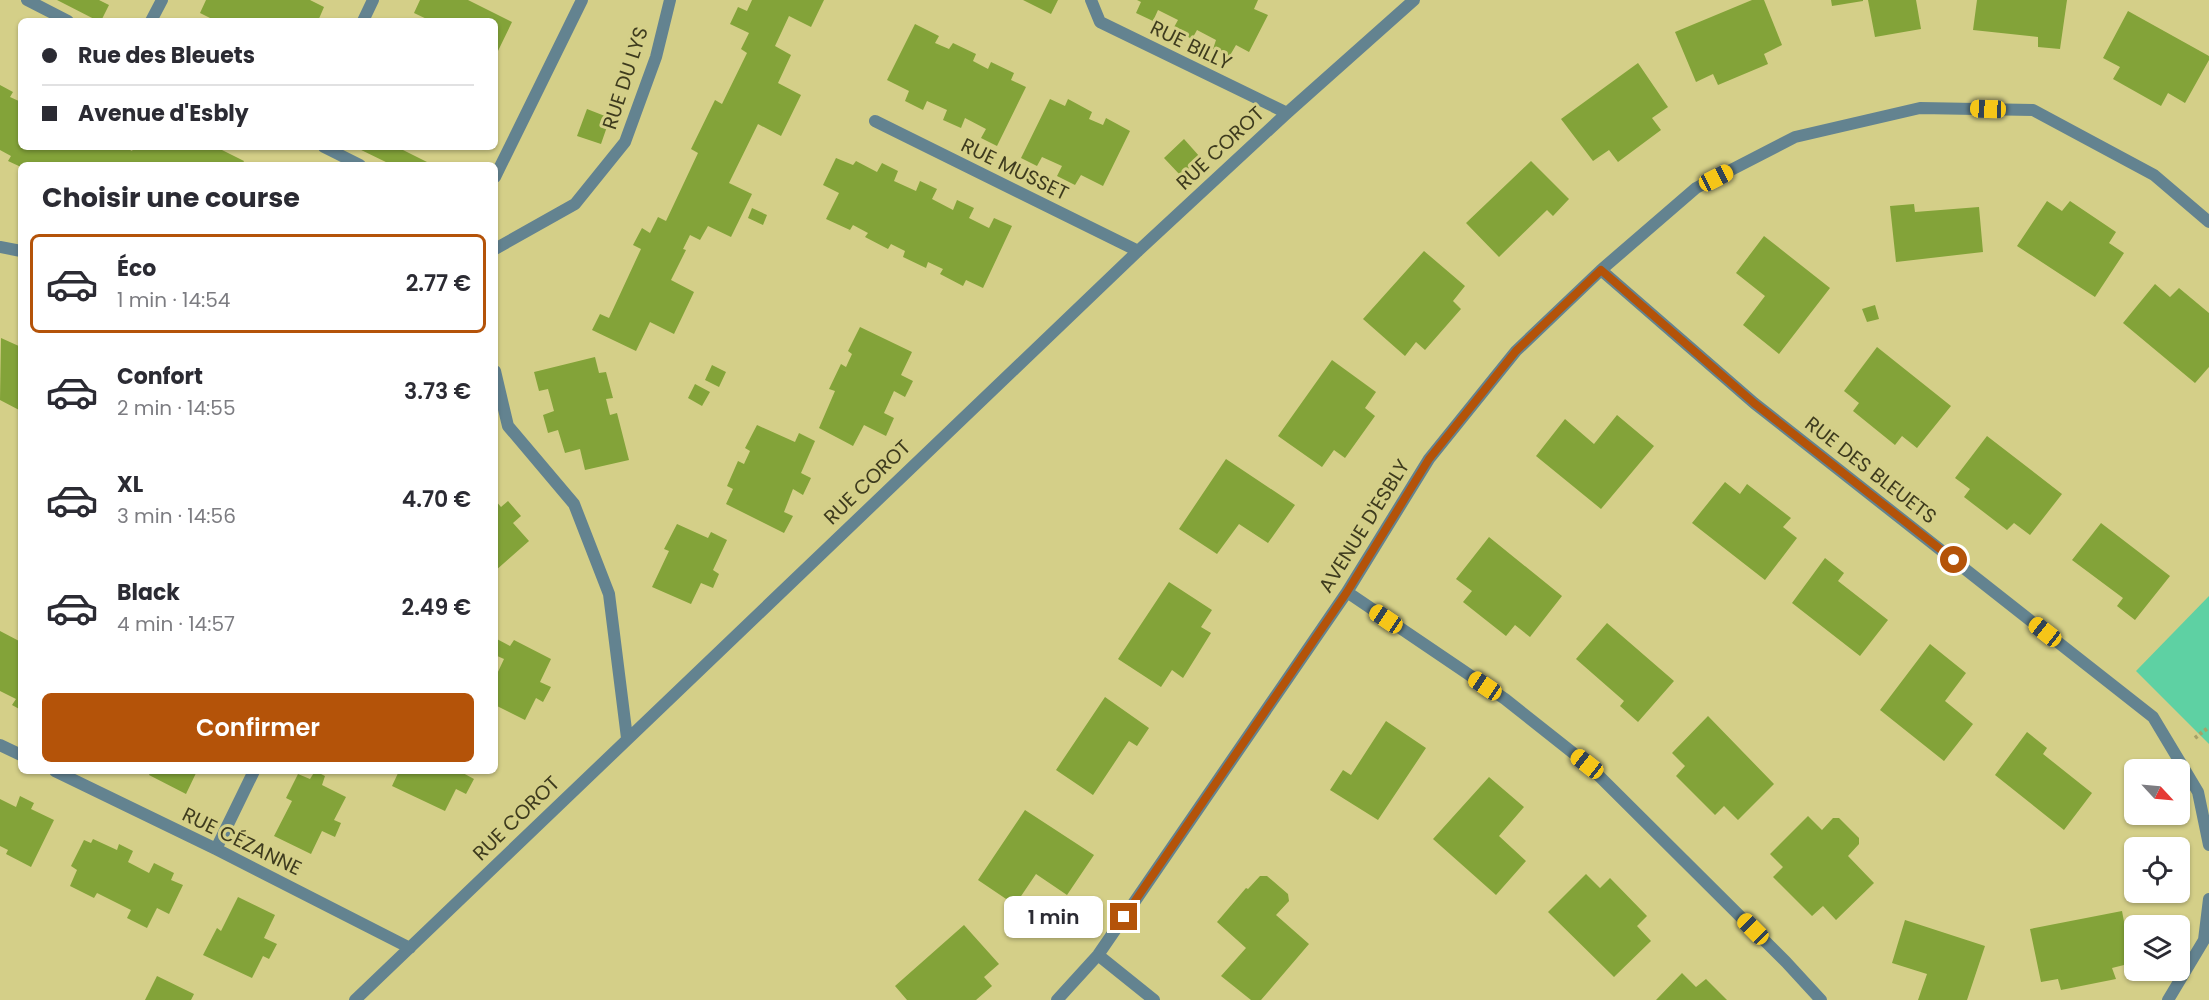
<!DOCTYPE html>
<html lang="fr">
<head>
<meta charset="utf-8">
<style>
  :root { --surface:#fff; --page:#f2f2f3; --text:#2b2b33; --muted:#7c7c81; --line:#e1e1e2; --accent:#b45309 }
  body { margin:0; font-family:Poppins,sans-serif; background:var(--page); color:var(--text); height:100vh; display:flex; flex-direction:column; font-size:22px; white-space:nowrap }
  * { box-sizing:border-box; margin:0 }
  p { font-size:20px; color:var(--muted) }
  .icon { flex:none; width:33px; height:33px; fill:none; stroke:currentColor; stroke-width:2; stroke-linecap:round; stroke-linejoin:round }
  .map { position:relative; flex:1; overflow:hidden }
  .details { position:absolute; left:18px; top:162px; width:480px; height:612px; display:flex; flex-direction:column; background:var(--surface); border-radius:9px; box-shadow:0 2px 4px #0004 }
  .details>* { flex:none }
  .top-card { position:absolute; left:18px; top:18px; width:480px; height:132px; border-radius:9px; box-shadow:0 2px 4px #0004; display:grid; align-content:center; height:132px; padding:0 24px; background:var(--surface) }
  .needle { width:39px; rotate:116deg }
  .buttons { position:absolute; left:2124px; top:759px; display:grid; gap:12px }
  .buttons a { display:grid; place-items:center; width:66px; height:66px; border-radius:9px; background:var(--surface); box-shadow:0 2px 4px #0004; font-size:30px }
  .end { position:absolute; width:27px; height:27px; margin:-14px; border:8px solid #b45309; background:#fff; box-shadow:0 0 0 3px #fff }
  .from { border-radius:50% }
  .bubble { position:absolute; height:42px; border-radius:9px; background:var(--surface); box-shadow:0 2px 4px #0004; font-size:20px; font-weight:600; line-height:42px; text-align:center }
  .car { position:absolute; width:18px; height:36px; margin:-18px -9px; border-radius:8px; box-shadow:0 0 4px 2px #0007; background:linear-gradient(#f5c518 24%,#345 0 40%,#f5c518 0 76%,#345 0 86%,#f5c518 0) }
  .top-card b { display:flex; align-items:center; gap:21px; height:57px; font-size:22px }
  .top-card b+b { border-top:2px solid var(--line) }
  .top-card i { width:15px; height:15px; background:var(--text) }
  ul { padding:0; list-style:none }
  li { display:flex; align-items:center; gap:18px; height:99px; margin:0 12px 9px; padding:0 12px; border:3px solid transparent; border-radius:9px }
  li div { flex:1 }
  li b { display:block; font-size:22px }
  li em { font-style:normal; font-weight:600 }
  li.on { border-color:var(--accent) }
  li>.icon { width:54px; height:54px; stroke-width:1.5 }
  h2 { padding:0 24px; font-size:27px; line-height:72px }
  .action { display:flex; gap:12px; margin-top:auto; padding:12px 24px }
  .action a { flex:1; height:69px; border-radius:9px; background:var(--accent); color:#fff; font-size:24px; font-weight:600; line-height:69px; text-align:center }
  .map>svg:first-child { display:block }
  .green { fill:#5ed1a3 }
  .building { fill:#83a339 }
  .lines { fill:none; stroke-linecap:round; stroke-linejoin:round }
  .path { stroke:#a6a167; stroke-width:4; stroke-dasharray:3 3; stroke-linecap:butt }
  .minor { stroke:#638390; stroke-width:12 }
  .route { stroke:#b45309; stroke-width:8 }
  .labels { text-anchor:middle; stroke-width:6; stroke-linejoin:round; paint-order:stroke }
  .street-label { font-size:20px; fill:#3e3b1e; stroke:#d4cf88 }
</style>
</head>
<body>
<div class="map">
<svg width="2209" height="1000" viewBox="0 0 2209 1000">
  <rect width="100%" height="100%" fill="#d4cf88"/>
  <!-- green -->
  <path class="green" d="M2209,596V744L2136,671Z"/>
  <!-- building -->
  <path class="building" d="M57,0H99L109,5L101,21H98Z
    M206,0H310L324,7L318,21H216L200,13Z
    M420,0H468L512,22L497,53L495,52V21H431L414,13Z
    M752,0H824L811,27L789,16L775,46L791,55L778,83L801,95L781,136L758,124L729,183L752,194L731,237L708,226L700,240L690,235L683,249L686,250L671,280L694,292L674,334L650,322L636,351L592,330L600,314L609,318L641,249L633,245L642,228L650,233L658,217L666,221L698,153L691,149L715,100L722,104L747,53L741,49L749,33L730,24L738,7L747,11Z
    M1023,0H1058L1051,14Z
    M1137,0H1258L1254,9L1268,15L1249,52L1236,45L1229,57L1213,49L1216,40L1197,30L1192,39L1173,29L1178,20L1158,10L1153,21L1136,13L1141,2Z
    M1752,0H1764L1782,45L1764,54L1768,64L1718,85L1713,74L1696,82L1675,32Z
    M1831,0H1863V1L1832,6Z
    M1868,0H1916L1921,29L1875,37Z
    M1977,0H2067L2060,49L2038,47V37L1973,30Z
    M2128,11L2209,56V60L2185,103L2168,93L2161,106L2113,79L2120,67L2103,58Z
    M915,24L939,36L935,43L949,49L953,43L976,54L973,61L988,69L991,62L1014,73L1011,80L1026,87L997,146L981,138L986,129L965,118L961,128L943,120L947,110L927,101L923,110L905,101L909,91L887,80Z
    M1638,63L1668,107L1652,118L1661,130L1618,162L1609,150L1593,161L1561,119Z
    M0,85L13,92L10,97L21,102V147H125L132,151L134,147H216L244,161L242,165H21V167L8,161L11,156L0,150Z
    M1050,99L1065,106L1068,99L1092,112L1089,119L1103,125L1106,118L1130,131L1103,186L1081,175L1075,185L1057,176L1062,166L1042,157L1037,166L1021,158Z
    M587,109L610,118L601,144L577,136Z
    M1184,139L1200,157L1181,176L1164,158Z
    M355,147H397L433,165H392Z
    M836,158L853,165L856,161L877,172L882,163L898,171L894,181L916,191L920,181L937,189L932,199L953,210L957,200L974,208L969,218L989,228L994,218L1012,226L983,288L966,280L963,286L940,274L943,269L928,262L926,268L903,257L905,251L891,244L888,249L865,237L868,233L853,225L850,230L826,219L839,193L823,185Z
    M1531,161L1569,199L1553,216L1547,210L1499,257L1466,223Z
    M2047,201L2062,211L2070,201L2116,232L2109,243L2124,253L2095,297L2017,246Z
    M1914,204L1915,212L1979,207L1983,252L1896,262L1890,206Z
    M752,208L767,215L763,225L748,218Z
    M1764,236L1830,288L1779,354L1743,325L1765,296L1736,273Z
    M1424,251L1465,286L1453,301L1461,309L1425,350L1416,342L1405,356L1363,319Z
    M2155,284L2170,297L2179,288L2209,313V367L2195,383L2123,323Z
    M1875,305L1879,319L1867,322L1862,309Z
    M860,327L912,352L901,375L913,381L905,397L894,391L884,413L894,418L886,436L864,425L853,446L819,428L835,391L829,389L841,364L846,367L852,354L848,351Z
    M1,338L21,347V411L0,400Z
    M1877,347L1951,406L1917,448L1902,436L1895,445L1853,411L1859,403L1844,391Z
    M595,357L599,373L606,372L613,398L606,399L610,415L617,413L629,460L585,470L580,449L565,453L558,430L548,433L543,415L554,411L548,389L539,391L534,372Z
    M1332,360L1376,392L1365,408L1375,416L1345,458L1334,450L1322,467L1278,436Z
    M712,365L726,372L719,387L705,380Z
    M695,384L710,392L702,406L688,398Z
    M1617,415L1654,446L1601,509L1536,456L1565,419L1594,444Z
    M757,425L795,442L799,433L815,441L801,473L811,478L803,495L793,489L784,512L793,516L784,533L726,504L733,489L727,486L738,461L744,464L750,451L745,448Z
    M1987,436L2062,494L2030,535L2014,523L2007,530L1964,497L1970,489L1955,478Z
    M1226,459L1295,505L1268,543L1239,524L1217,554L1179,529Z
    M1725,482L1740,494L1747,484L1791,518L1783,527L1797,538L1765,580L1692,523Z
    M495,500L501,507L508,501L521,516L513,523L529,541L495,571Z
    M2101,523L2170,576L2135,620L2117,606L2123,598L2072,560Z
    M677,524L708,538L711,532L727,540L713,570L719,574L713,588L701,583L691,604L652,587L669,551L664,549Z
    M1489,537L1562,596L1530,637L1515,625L1506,636L1463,602L1472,591L1456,579Z
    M1825,558L1844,573L1838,581L1888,620L1860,656L1792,603Z
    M1169,582L1212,610L1201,627L1211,633L1183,678L1172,670L1161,687L1118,659Z
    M1607,623L1674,681L1638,722L1620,706L1624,701L1576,659Z
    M0,631L21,642V710L12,705L16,699L0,691Z
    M495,638L510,646L514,640L551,659L540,682L551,687L543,702L536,698L525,720L495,705V673L497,674L504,659L495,655Z
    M1930,644L1966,673L1945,701L1973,724L1944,761L1880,710Z
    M1105,697L1149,728L1137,746L1129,741L1093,795L1056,770Z
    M1708,716L1774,784L1738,820L1724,806L1715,815L1676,776L1685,766L1672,753Z
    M1386,721L1426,748L1378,820L1330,790L1343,770L1351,775Z
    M2027,732L2047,748L2043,754L2092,793L2064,830L1995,775Z
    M151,771H197L186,794L149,775Z
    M315,771L325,776L322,785L346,797L334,820L341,823L335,837L322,831L311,854L274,836L292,801L286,798L298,774L310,779Z
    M399,771H464L463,773L474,779L466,794L456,789L445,811L392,786Z
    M1489,777L1524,807L1499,836L1526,861L1496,895L1433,839Z
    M20,796L34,803L31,809L54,820L31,867L6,854L8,850L0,846V799L16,807Z
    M1025,810L1094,855L1067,895L1036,874L1015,905L978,880Z
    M1808,816L1822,830L1833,818H1839L1859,838V844L1848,856L1874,883L1836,920L1823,906L1812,916L1773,877L1783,867L1770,854Z
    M93,839L117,850L119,844L133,851L128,862L149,873L154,863L174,873L171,880L183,885L169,914L157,908L147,928L127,918L131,910L97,893L94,898L70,886L77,870L71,866L84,840L91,843Z
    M1586,874L1600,888L1610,878L1647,916L1637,926L1651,941L1614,977L1548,912Z
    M1260,876H1267L1288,894L1289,901L1276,915L1309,944L1261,1000H1251L1221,976L1246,948L1217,922L1246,888L1248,889Z
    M238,897L275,915L264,938L277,944L269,959L263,956L252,978L203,955L217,928L221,931Z
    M2122,911L2132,963L2112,968L2116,979L2061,990L2058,979L2041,982L2030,929Z
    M1905,920L1985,946L1967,1000H1918L1927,974L1892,963Z
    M964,925L999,964L984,977L992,986L976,1000H907L895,986Z
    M1682,973L1696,987L1706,979L1727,1000H1656Z
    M157,976L194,994L191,1000H145Z"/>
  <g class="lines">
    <!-- path -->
    <path class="path" d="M2195,738L2209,727"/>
    <!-- minor -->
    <path class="minor" d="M27,0L68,21
      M1091,0L1100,22L1287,113
      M151,21L162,0
      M363,21L373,0
      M875,121L1138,251
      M324,147L360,165
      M495,177L582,0
      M0,247L21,251
      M495,249L575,204L625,142L656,57L670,0
      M1601,270L1754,403L2153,717L2198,792L2209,845
      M495,371L508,426L574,504L609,594L627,738
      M1347,592L1505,699L1587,764L1786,962L1821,1000
      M0,745L21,755
      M55,771L216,849L410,948
      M216,849L254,771
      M1098,955L1154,1000
      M355,1000L1138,251L1287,113L1414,0
      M1057,1000L1098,955L1347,592L1429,459L1516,351L1601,270L1696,188L1795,137L1920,108L2033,110L2154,175L2209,222
      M2168,1000L2204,940L2209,899"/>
  </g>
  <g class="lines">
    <!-- route -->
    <path class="route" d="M1124,917L1347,592L1429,459L1516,351L1601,270L1754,403L1954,560"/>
  </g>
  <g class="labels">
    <!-- street labels -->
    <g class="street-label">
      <text transform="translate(1191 45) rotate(26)" y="7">RUE BILLY</text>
      <text transform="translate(625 78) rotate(-72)" y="7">RUE DU LYS</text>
      <text transform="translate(1220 148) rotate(-43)" y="7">RUE COROT</text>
      <text transform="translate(1015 169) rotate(26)" y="7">RUE MUSSET</text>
      <text transform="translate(1871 470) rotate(38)" y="7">RUE DES BLEUETS</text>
      <text transform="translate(867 482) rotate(-44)" y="7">RUE COROT</text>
      <text transform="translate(1364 526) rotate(-58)" y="7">AVENUE D'ESBLY</text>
      <text transform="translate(516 818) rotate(-44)" y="7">RUE COROT</text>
      <text transform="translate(242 841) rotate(26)" y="7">RUE CÉZANNE</text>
    </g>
  </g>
</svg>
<div class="buttons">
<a><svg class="needle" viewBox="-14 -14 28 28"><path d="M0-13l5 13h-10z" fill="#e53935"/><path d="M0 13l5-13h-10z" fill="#7c7c81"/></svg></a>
<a><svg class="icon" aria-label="locate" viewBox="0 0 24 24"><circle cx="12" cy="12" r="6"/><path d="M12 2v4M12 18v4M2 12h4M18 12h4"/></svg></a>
<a><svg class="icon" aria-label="layers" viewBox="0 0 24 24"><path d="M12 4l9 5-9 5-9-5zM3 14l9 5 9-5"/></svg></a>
</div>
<i class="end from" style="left:1954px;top:560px"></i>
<i class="end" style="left:1124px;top:917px"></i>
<div class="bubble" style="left:1004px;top:896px;width:99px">1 min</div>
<i class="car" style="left:1988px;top:109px;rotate:272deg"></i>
<i class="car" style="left:1716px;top:178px;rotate:63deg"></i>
<i class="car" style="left:1386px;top:619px;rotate:304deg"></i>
<i class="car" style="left:2045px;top:632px;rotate:308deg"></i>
<i class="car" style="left:1485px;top:686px;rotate:304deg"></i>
<i class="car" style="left:1587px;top:764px;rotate:308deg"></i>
<i class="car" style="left:1753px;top:929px;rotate:315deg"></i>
<div class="top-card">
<b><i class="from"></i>Rue des Bleuets</b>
<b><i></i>Avenue d'Esbly</b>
</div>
<section class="details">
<h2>Choisir une course</h2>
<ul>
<li class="on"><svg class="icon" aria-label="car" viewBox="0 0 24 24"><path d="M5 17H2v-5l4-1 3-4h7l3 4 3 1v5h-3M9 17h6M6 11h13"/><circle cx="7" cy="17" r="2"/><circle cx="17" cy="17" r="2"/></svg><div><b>Éco</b><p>1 min · 14:54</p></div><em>2.77 €</em></li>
<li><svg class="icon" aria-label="car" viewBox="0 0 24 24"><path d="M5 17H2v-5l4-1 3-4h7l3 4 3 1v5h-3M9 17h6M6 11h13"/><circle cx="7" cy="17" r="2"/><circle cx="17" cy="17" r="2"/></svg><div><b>Confort</b><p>2 min · 14:55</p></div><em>3.73 €</em></li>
<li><svg class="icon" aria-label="car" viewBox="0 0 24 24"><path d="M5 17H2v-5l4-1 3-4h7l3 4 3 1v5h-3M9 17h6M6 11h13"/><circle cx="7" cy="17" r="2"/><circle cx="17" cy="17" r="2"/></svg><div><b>XL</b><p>3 min · 14:56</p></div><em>4.70 €</em></li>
<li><svg class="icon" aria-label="car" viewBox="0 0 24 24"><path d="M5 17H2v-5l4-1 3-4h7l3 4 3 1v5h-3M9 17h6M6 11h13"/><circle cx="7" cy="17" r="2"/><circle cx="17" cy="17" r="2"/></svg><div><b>Black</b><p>4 min · 14:57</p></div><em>2.49 €</em></li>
</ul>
<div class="action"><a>Confirmer</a></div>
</section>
</div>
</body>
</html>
